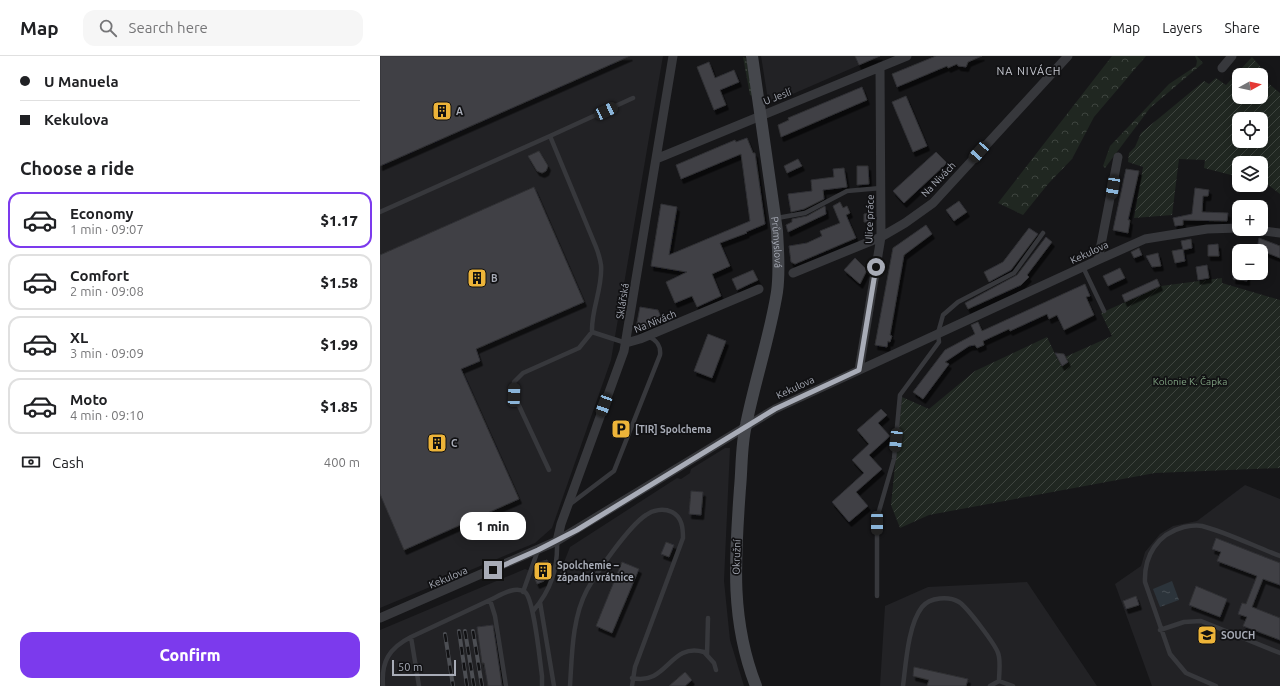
<!DOCTYPE html>
<html lang="en">
<head>
<meta charset="utf-8">
<style>
  :root { --surface:#fff; --page:#f6f6f6; --text:#202124; --muted:#757577; --line:#e0e0e0; --accent:#7c3aed }
  body { margin:0; font-family:Ubuntu,sans-serif; background:var(--page); color:var(--text); height:100vh; display:flex; flex-direction:column; font-size:15px; white-space:nowrap }
  * { box-sizing:border-box; margin:0 }
  p { font-size:13px; color:var(--muted) }
  .icon { flex:none; width:22px; height:22px; fill:none; stroke:currentColor; stroke-width:2; stroke-linecap:round; stroke-linejoin:round }
  .map { position:relative; flex:1; overflow:hidden }
  .drawer { display:flex; flex-direction:column; background:var(--surface); width:380px }
  .drawer>* { flex:none }
  .guide { display:grid; align-content:center; height:88px; padding:0 20px; background:var(--surface) }
  .needle { width:26px; rotate:82deg }
  .controls { position:absolute; left:852px; top:12px; display:grid; gap:8px }
  .controls a { display:grid; place-items:center; width:36px; height:36px; border-radius:8px; background:var(--surface); box-shadow:0 2px 10px #0003; font-size:20px }
  .scale { position:absolute; left:12px; bottom:10px; width:64px; box-sizing:border-box; padding-left:4px; border:2px solid #a8acb7; border-top:0; font-size:11px; line-height:14px; white-space:nowrap; color:#a8acb7; -webkit-text-stroke:3px #111113; paint-order:stroke }
  .end { position:absolute; width:18px; height:18px; margin:-9px; border:5px solid #a8acb7; background:#111; box-shadow:0 0 0 2px #111 }
  .from { border-radius:50% }
  .bubble { position:absolute; height:28px; border-radius:12px; background:var(--surface); box-shadow:0 2px 10px #0003; font-size:13px; font-weight:800; line-height:28px; text-align:center }
  .car { position:absolute; width:12px; height:24px; margin:-12px -6px; border-radius:5px; box-shadow:0 0 3px 1px #0007; background:linear-gradient(#222 24%,#8ab4d8 0 40%,#222 0 76%,#8ab4d8 0 86%,#222 0) }
  .guide b { display:flex; align-items:center; gap:14px; height:38px; font-size:15px }
  .guide b+b { border-top:1px solid var(--line) }
  .guide i { width:10px; height:10px; background:var(--text) }
  ul { padding:0; list-style:none }
  li { display:flex; align-items:center; gap:12px; height:56px; margin:0 8px 6px; padding:0 12px; border:2px solid var(--line); border-radius:12px }
  li div { flex:1 }
  li b { display:block; font-size:15px }
  li em { font-style:normal; font-weight:800 }
  li.selected { border-color:var(--accent) }
  li>.icon { width:36px; height:36px; stroke-width:1.5 }
  h2 { padding:0 20px; font-size:18px; line-height:48px }
  .pay { display:flex; align-items:center; gap:10px; height:44px; padding:0 20px; font-size:15px }
  .pay p { margin-inline-start:auto }
  .button { display:flex; gap:8px; margin-top:auto; padding:8px 20px }
  .button a { flex:1; height:46px; border-radius:12px; background:var(--accent); color:#fff; font-size:16px; font-weight:800; line-height:46px; text-align:center }
  header { display:flex; align-items:center; gap:24px; box-sizing:border-box; height:56px; padding:0 20px; background:var(--surface); border-bottom:1px solid var(--line) }
  header strong { font-size:19px }
  nav { display:flex; gap:22px; margin-inline-start:auto; font-size:14px }
  .search { width:280px; height:36px; background:var(--page); display:flex; align-items:center; gap:10px; box-sizing:border-box; padding:0 14px; border-radius:12px; color:var(--muted); font-size:15px }
  main { display:flex; flex:1; min-height:0 }
  .map>svg:first-child { display:block }
  .built { fill:#222225 }
  .grass { fill:url(#grass-dots) }
  .forest { fill:url(#forest-crowns) }
  .garden { fill:url(#garden-furrows); fill-rule:evenodd }
  .water { fill:url(#water-ripples) }
  .building { fill:#404145; stroke:#303034; filter:url(#shadow) }
  .lines { fill:none; stroke-linecap:round; stroke-linejoin:round }
  .lane { stroke:#37383c; stroke-width:4.5 }
  .street { stroke:#37383c; stroke-width:9 }
  .secondary { stroke:#45474c; stroke-width:12 }
  .rail-casing { stroke:#4c4e53; stroke-width:4 }
  .rail { stroke:#111113; stroke-width:2.5; stroke-dasharray:8; stroke-linecap:butt }
  .route { stroke:#a8acb7; stroke-width:5 }
  .labels { text-anchor:middle; stroke-width:3.5; stroke-linejoin:round; paint-order:stroke }
  .street-label { font-size:10px; fill:#a8acb7; stroke:#111113 }
  .poi-label { font-size:10px; font-weight:bold; fill:#a8acb7; stroke:#111113; text-anchor:start }
  .park-label { font-size:10px; fill:#80a282; stroke:#111113 }
  .neighbourhood-label { font-size:11px; letter-spacing:1px; fill:#c9cbd3; stroke:#111113 }
</style>
</head>
<body>
<header>
<strong>Map</strong>
<div class="search"><svg class="icon" aria-label="search" viewBox="0 0 24 24"><circle cx="10" cy="10" r="6"/><path d="M15 15l6 6"/></svg>Search here</div>
<nav><a>Map</a><a>Layers</a><a>Share</a></nav>
</header>
<main>
<section class="drawer">
<div class="guide">
<b><i class="from"></i>U Manuela</b>
<b><i></i>Kekulova</b>
</div>
<h2>Choose a ride</h2>
<ul>
<li class="selected"><svg class="icon" aria-label="car" viewBox="0 0 24 24"><path d="M5 17H2v-5l4-1 3-4h7l3 4 3 1v5h-3M9 17h6M6 11h13"/><circle cx="7" cy="17" r="2"/><circle cx="17" cy="17" r="2"/></svg><div><b>Economy</b><p>1 min · 09:07</p></div><em>$1.17</em></li>
<li><svg class="icon" aria-label="car" viewBox="0 0 24 24"><path d="M5 17H2v-5l4-1 3-4h7l3 4 3 1v5h-3M9 17h6M6 11h13"/><circle cx="7" cy="17" r="2"/><circle cx="17" cy="17" r="2"/></svg><div><b>Comfort</b><p>2 min · 09:08</p></div><em>$1.58</em></li>
<li><svg class="icon" aria-label="car" viewBox="0 0 24 24"><path d="M5 17H2v-5l4-1 3-4h7l3 4 3 1v5h-3M9 17h6M6 11h13"/><circle cx="7" cy="17" r="2"/><circle cx="17" cy="17" r="2"/></svg><div><b>XL</b><p>3 min · 09:09</p></div><em>$1.99</em></li>
<li><svg class="icon" aria-label="car" viewBox="0 0 24 24"><path d="M5 17H2v-5l4-1 3-4h7l3 4 3 1v5h-3M9 17h6M6 11h13"/><circle cx="7" cy="17" r="2"/><circle cx="17" cy="17" r="2"/></svg><div><b>Moto</b><p>4 min · 09:10</p></div><em>$1.85</em></li>
</ul>
<div class="pay"><svg class="icon" aria-label="cash" viewBox="0 0 24 24"><path d="M3 7h18v10H3z"/><circle cx="12" cy="12" r="2"/></svg>Cash<p>400 m</p></div>
<div class="button"><a>Confirm</a></div>
</section>
<div class="map">
<svg width="900" height="630" viewBox="0 0 900 630">
  <defs>
    <pattern id="grass-dots" width="8" height="8" patternUnits="userSpaceOnUse"><rect width="8" height="8" fill="#202721"/><path d="M2 2h.1M6 6h.1" fill="none" stroke="#3e443f" stroke-width="1.8" stroke-linecap="round"/></pattern>
    <pattern id="forest-crowns" width="20" height="18" patternUnits="userSpaceOnUse"><rect width="20" height="18" fill="#202721"/><path d="M2 6a3 3 0 1 1 6 0M12 15a3 3 0 1 1 6 0" fill="none" stroke="#3e443f"/></pattern>
    <pattern id="garden-furrows" width="10" height="10" patternUnits="userSpaceOnUse"><rect width="10" height="10" fill="#202721"/><path d="M-1 1l2-2M0 10L10 0M9 11l2-2" fill="none" stroke="#3e443f"/></pattern>
    <pattern id="water-ripples" width="26" height="14" patternUnits="userSpaceOnUse"><rect width="26" height="14" fill="#2c343b"/><path d="M2 4q2-2 4 0t4 0M15 11q2-2 4 0t4 0" fill="none" stroke="#484f55"/></pattern>
    <filter id="shadow"><feDropShadow dx="2.5" dy="4.5" stdDeviation="0" flood-color="#0009"/></filter>
  </defs>
  <rect width="100%" height="100%" fill="#161618"/>
  <!-- built -->
  <path class="built" d="M0,0H283L231,304L172,472L155,487L0,552Z
    M381,0H500L392,47L388,44Z
    M345,392H350L344,525L350,584L364,630H0V574L145,513L156,517L158,507L167,504L171,512L167,519L177,524L190,491L297,422L301,423L310,417L311,413Z
    M865,429L900,443V630H772L735,528L761,510L765,496L780,478L793,470L817,465Z
    M647,526L717,630H500L505,550L548,531Z"/>
  <!-- grass -->
  <path class="grass" d="M363,1L366,2L373,40L370,39Z"/>
  <!-- forest -->
  <path class="forest" d="M732,0H766L714,61L692,103L668,128L643,159L618,147Z
    M815,0H817L823,7L770,52L725,112L723,110L730,90L789,28L816,10L817,5Z"/>
  <!-- garden -->
  <path class="garden" d="M872,1L886,17L882,22L900,37V138L887,128L881,127V107H859V121L824,112L825,104L799,103L792,159L754,162L763,111L748,106L749,97L755,91L761,77L824,25L829,28L836,22L846,29ZM859,19H881V41H859ZM859,63H881V85H859Z
    M842,222V227L900,244V412L775,417L549,459L520,472L511,449L522,341L549,353L595,315L667,281L677,302L685,301L732,280L721,257L781,230Z"/>
  <!-- water -->
  <path class="water" d="M792,525L799,544L780,551L773,533Z"/>
  <!-- building -->
  <path class="building" d="M0,0H250L0,110Z
    M475,0H500L479,9Z
    M556,0H602L588,6L586,11L578,10L577,8L568,12L567,10L517,31L512,18Z
    M329,6L335,22L354,14L359,26L340,34L346,49L334,54L317,11Z
    M482,31L487,44L401,81L398,69L409,64L408,62Z
    M526,40L547,90L533,96L512,46Z
    M367,82L373,97H375L385,168L366,176L367,177L340,187L350,210L332,218L341,240L317,251L312,240L295,247L286,226L307,216L271,210L281,148L297,151L289,199L370,165L361,98L301,123L296,109L355,84L356,86Z
    M159,95L168,110L166,115L162,117L157,115L148,100Z
    M556,96L567,107L524,147L513,135Z
    M418,103L422,110L407,117L404,110Z
    M477,110H488L489,128L477,129Z
    M464,112L467,131L443,134L444,143L424,153L411,156L408,138L432,135L431,124L454,121L453,113Z
    M746,113L759,115L748,164H750L748,177L733,174Z
    M154,131L204,246L96,293L100,305L81,313L139,443L24,494L0,438V199Z
    M815,132L829,134L828,140H823L822,156L848,157L847,165L803,164V169L795,170L793,162L812,158Z
    M579,145L587,156L574,165L566,154Z
    M460,146L463,152L467,150L470,157L466,159L476,182L415,208L411,206L409,190L427,187L442,180L440,175L460,167L453,150Z
    M445,150L446,158L408,176L406,169L412,166V163L427,160Z
    M491,157V166H484V158Z
    M546,169L552,178L524,199L510,279L512,280L510,286L508,285L507,291L495,289L513,192Z
    M649,172L658,178L631,214L609,226L604,216L623,206Z
    M666,181L672,186L647,219L649,221L641,229L588,253L585,247L637,219Z
    M879,182L900,190V202L877,193Z
    M811,183L812,192L803,194L801,185Z
    M838,188L839,200H828V189Z
    M759,192L762,199L754,202L751,196Z
    M803,193L805,205L795,207L792,195Z
    M778,197L781,210L772,211L766,200Z
    M475,202L487,214L480,228L464,214Z
    M827,209L829,222L818,224L816,211Z
    M740,212L745,222L728,230L723,220Z
    M373,214L378,224L357,234L352,223Z
    M854,217H865L867,219V225L853,223Z
    M777,223L780,230L745,246L742,239Z
    M705,228L710,240L706,241L714,259L684,274L677,259L669,263L667,258L630,275L629,273L603,285L604,289L597,292L595,289L589,290L565,306L569,308L543,343L533,336L565,294L595,278L591,269L598,266L602,275Z
    M260,251L278,254L283,266L260,276L256,272Z
    M328,278L346,285L332,322L314,315Z
    M675,297L684,298L688,306L682,310Z
    M501,353L507,359L498,367L510,380L489,399L502,413L476,436L488,450L469,466L452,446L484,417L472,404L489,388L477,374Z
    M311,435L323,436L321,459L309,458Z
    M836,482L900,507V529L883,523L872,551L900,562V584L863,570L867,561L858,558L862,547L866,548L877,520L837,505L841,496L832,493Z
    M286,486L294,489L289,501L281,498Z
    M167,504L170,510L164,525L157,528L154,521L160,506Z
    M242,506L259,513L232,577L216,570Z
    M816,530L847,543L840,561L809,549Z
    M756,540L759,549L746,553L743,545Z
    M113,569L122,630H108L104,607H102L97,571Z
    M534,611L588,623L586,630H547L549,624L533,620Z
    M305,616L312,624L305,630H289Z"/>
  <g class="lines">
    <!-- lane -->
    <path class="lane" d="M170,80L253,42
      M0,156L170,80L216,191C218,196 220,203 221,209C223,232 211,253 212,276L246,287
      M397,162L425,157L467,135L501,132
      M703,211L724,255
      M169,414L134,339V326L143,317L199,292L212,276
      M189,449L234,415L280,299C281,291 277,284 269,281
      M143,536L158,494
      M497,540V462L514,403L520,339L559,286L558,277L563,259L578,246L634,217L663,177
      M110,544C119,540 135,529 145,536C154,543 160,606 162,620V630
      M160,546L174,630
      M153,555C171,534 178,513 177,485
      M780,574L804,566L821,565L900,597
      M31,581L110,544L115,560L126,630
      M327,599L328,562
      M252,622C288,630 289,586 324,596L334,607L336,614
      M619,625L633,630
      M3,630C1,606 9,592 31,581L39,630
      M190,630C192,599 192,562 207,534C217,516 249,470 266,459C273,454 283,452 292,456C302,461 303,472 303,482L255,611L252,630
      M523,630C526,607 528,569 542,551C550,541 569,540 579,546C587,551 615,588 618,597C621,604 619,617 619,625L610,630
      M836,630L806,617L790,598L765,526C764,500 777,478 804,471C809,470 817,469 822,470C846,476 876,491 900,500"/>
    <!-- street -->
    <path class="street" d="M842,12L852,0
      M276,103L527,0
      M869,173L900,177
      M718,204L738,101
      M413,217L501,181L525,167L553,147L688,0
      M246,287L260,283L379,233
      M479,314L501,181L500,11
      M177,485L181,468L244,295L293,0
      M0,562L177,485L395,353L718,204L765,183L827,173L859,172"/>
    <!-- secondary -->
    <path class="secondary" id="s1" d="M372,0L397,175C398,195 400,215 397,236C390,280 375,324 366,369C361,389 362,412 360,432C355,502 350,564 376,630"/>
    <!-- rail casing -->
    <g class="rail-casing">
      <path id="rail" d="M79,575L87,630
        M85,575L94,630
        M93,575L102,630
        M65,578L73,630"/>
    </g>
    <!-- rail -->
    <use href="#rail" class="rail"/>
  </g>
  <g class="lines">
    <!-- route -->
    <path class="route" d="M113,514L158,494L197,474L395,353L479,314L496,211"/>
  </g>
  <!-- icons -->
  <defs>
    <g id="building-square" transform="scale(1)"><rect x="-9" y="-9" width="18" height="18" rx="4" fill="#edb439" stroke="#111113"/><path d="M-4-6H4V6H1V3H-1V6H-4ZM-2.5-4.3h1.7v1.8h-1.7ZM.8-4.3h1.7v1.8H.8ZM-2.5-1h1.7V.8h-1.7ZM.8-1h1.7V.8H.8Z" fill="#111"/></g>
    <g id="parking-square" transform="scale(1)"><rect x="-9" y="-9" width="18" height="18" rx="4" fill="#edb439" stroke="#111113"/><path d="M-3.5-5.5H1a3.5 3.5 0 0 1 0 7H-1V5.5H-3.5ZM-1-3.4V-.6H.8a1.4 1.4 0 0 0 0-2.8Z" fill="#111"/></g>
    <g id="school-square" transform="scale(1)"><rect x="-9" y="-9" width="18" height="18" rx="4" fill="#edb439" stroke="#111113"/><path d="M0-5L7-2L0 1L-7-2ZM-4 1L0 2.5L4 1V4Q0 6-4 4Z" fill="#111"/></g>
  </defs>
  <g fill-rule="evenodd">
    <use href="#building-square" x="62" y="55"/>
    <use href="#building-square" x="97" y="222"/>
    <use href="#parking-square" x="241" y="373"/>
    <use href="#building-square" x="57" y="387"/>
    <use href="#building-square" x="163" y="515"/>
    <use href="#school-square" x="827" y="579"/>
  </g>
  <g class="labels">
    <!-- street labels -->
    <g class="street-label">
      <text transform="translate(397 40) rotate(-21)" y="4">U Jeslí</text>
      <text transform="translate(558 123) rotate(-46)" y="4">Na Nivách</text>
      <text transform="translate(489 163) rotate(-88)" y="4">Ulice práce</text>
      <text dy="4" stroke="none"><textPath href="#s1" startOffset="188">Průmyslová</textPath></text>
      <text transform="translate(709 196) rotate(-25)" y="4">Kekulova</text>
      <text transform="translate(242 245) rotate(-81)" y="4">Sklářská</text>
      <text transform="translate(275 265) rotate(-22)" y="4">Na Nivách</text>
      <text transform="translate(415 331) rotate(-25)" y="4">Kekulova</text>
      <text transform="translate(356 501) rotate(-88)" y="4">Okružní</text>
      <text transform="translate(68 521) rotate(-23)" y="4">Kekulova</text>
    </g>
    <!-- poi labels -->
    <g class="poi-label">
      <text x="76" y="59">A</text>
      <text x="111" y="226">B</text>
      <text x="255" y="377">[TIR] Spolchema</text>
      <text x="71" y="391">C</text>
      <text x="177" y="513">Spolchemie –<tspan x="177" dy="12">západní vrátnice</tspan></text>
      <text x="841" y="583">SOUCH</text>
    </g>
    <!-- park labels -->
    <g class="park-label">
      <text x="810" y="329">Kolonie K. Čapka</text>
    </g>
    <!-- neighbourhood labels -->
    <g class="neighbourhood-label">
      <text x="649" y="19">NA NIVÁCH</text>
    </g>
  </g>
</svg>
<div class="controls">
<a><svg class="needle" viewBox="-14 -14 28 28"><path d="M0-13l5 13h-10z" fill="#e53935"/><path d="M0 13l5-13h-10z" fill="#757577"/></svg></a>
<a><svg class="icon" aria-label="locate" viewBox="0 0 24 24"><circle cx="12" cy="12" r="6"/><path d="M12 2v4M12 18v4M2 12h4M18 12h4"/></svg></a>
<a><svg class="icon" aria-label="layers" viewBox="0 0 24 24"><path d="M12 4l9 5-9 5-9-5zM3 14l9 5 9-5"/></svg></a>
<a>+</a>
<a>−</a>
</div>
<div class="scale">50 m</div>
<i class="end from" style="left:496px;top:211px"></i>
<i class="end" style="left:113px;top:514px"></i>
<div class="bubble" style="left:80px;top:456px;width:66px">1 min</div>
<i class="car" style="left:226px;top:55px;rotate:65deg"></i>
<i class="car" style="left:599px;top:96px;rotate:222deg"></i>
<i class="car" style="left:733px;top:131px;rotate:190deg"></i>
<i class="car" style="left:134px;top:339px;rotate:2deg"></i>
<i class="car" style="left:224px;top:349px;rotate:200deg"></i>
<i class="car" style="left:516px;top:384px;rotate:186deg"></i>
<i class="car" style="left:497px;top:467px;rotate:180deg"></i>
</div>
</main>
</body>
</html>
